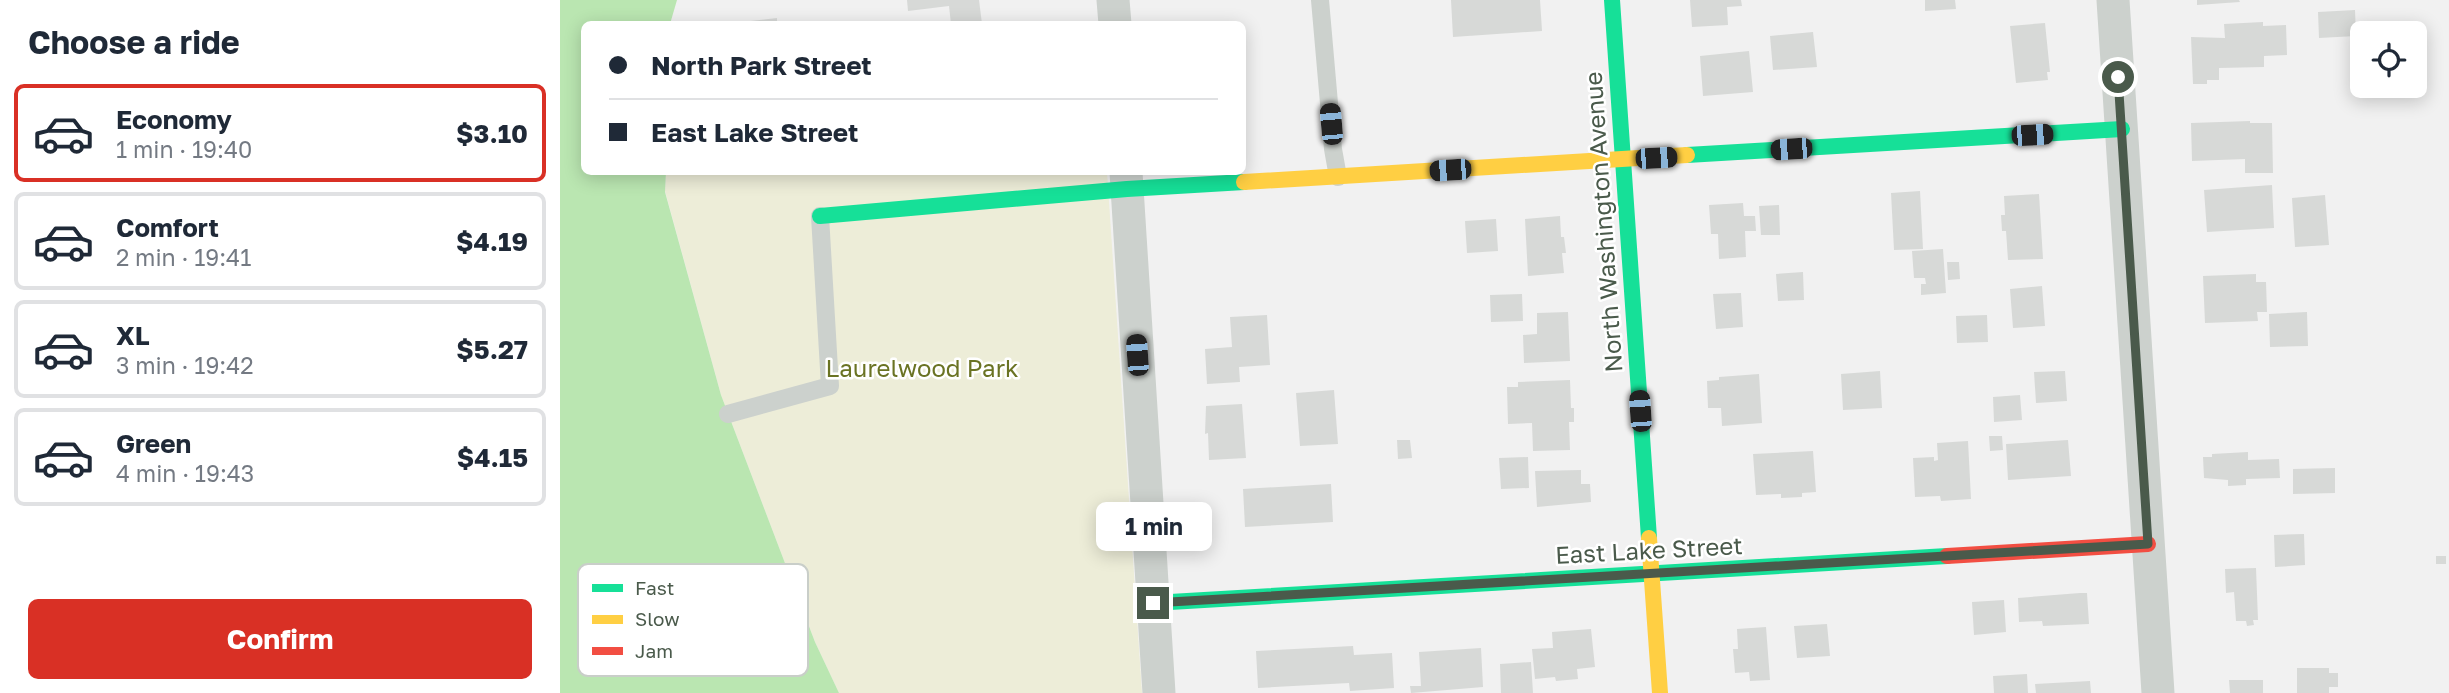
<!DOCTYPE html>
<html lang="en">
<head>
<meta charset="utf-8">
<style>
  :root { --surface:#fff; --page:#f6f6f7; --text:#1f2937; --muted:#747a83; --line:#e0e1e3; --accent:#d93025 }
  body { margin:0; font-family:"Golos Text",sans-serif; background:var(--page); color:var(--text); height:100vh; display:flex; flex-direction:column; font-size:26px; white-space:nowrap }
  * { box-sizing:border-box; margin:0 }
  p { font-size:23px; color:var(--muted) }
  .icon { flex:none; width:38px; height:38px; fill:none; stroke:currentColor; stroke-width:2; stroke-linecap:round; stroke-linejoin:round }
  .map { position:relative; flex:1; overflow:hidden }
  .details { display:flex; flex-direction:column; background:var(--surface); width:560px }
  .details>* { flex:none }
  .hud { position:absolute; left:21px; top:21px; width:665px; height:154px; border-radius:10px; box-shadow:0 4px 18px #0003; display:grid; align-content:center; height:154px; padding:0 28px; background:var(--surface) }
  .buttons { position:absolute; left:1790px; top:21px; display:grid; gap:14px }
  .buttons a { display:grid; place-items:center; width:77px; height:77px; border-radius:10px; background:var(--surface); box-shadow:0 4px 18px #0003; font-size:35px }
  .end { position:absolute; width:32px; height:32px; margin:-16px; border:9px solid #4a5a4b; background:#fff; box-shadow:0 0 0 4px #fff }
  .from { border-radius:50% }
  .bubble { position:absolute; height:49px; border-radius:10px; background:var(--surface); box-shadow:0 4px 18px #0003; font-size:23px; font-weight:700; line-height:49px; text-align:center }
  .car { position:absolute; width:21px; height:42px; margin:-21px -10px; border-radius:9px; box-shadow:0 0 5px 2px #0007; background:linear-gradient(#222 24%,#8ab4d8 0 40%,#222 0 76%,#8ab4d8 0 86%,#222 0) }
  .hud b { display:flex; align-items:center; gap:24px; height:66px; font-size:26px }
  .hud b+b { border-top:2px solid var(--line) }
  .hud i { width:18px; height:18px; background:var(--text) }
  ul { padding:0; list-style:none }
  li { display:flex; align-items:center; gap:21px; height:98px; margin:0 14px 10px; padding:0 14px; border:4px solid var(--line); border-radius:10px }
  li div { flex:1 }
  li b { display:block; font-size:26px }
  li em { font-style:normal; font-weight:700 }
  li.active { border-color:var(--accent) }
  li>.icon { width:63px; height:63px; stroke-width:1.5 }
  h2 { padding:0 28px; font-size:32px; line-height:84px }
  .primary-button { display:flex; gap:14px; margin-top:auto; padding:14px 28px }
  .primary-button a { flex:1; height:80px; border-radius:10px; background:var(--accent); color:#fff; font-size:28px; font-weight:700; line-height:80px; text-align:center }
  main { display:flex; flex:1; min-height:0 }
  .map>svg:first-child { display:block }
  .green { fill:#ededd8 }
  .water { fill:#bae6b1 }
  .building { fill:#d7d9d7 }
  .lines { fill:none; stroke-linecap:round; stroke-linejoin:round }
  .lane { stroke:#ccd1cd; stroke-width:18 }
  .street { stroke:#ccd1cd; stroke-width:33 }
  .fast { stroke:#16e098; stroke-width:16 }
  .slow { stroke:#ffcf43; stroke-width:16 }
  .jam { stroke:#f24e42; stroke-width:16 }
  .route { stroke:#4a5a4b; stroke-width:9 }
  .labels { text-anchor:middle; stroke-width:5; stroke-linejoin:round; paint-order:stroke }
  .street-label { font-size:24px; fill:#4a5a4b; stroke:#fff }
  .park-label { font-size:24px; fill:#6a7323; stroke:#fff }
  .key { fill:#fff; stroke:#c9cec9; stroke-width:2 }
  .key-label { font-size:19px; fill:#4a5a4b }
</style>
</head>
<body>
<main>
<section class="details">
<h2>Choose a ride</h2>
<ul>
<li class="active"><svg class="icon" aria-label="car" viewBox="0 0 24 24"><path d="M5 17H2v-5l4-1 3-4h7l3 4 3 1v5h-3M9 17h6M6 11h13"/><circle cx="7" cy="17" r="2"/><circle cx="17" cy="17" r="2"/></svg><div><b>Economy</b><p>1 min · 19:40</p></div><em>$3.10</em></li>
<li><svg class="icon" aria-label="car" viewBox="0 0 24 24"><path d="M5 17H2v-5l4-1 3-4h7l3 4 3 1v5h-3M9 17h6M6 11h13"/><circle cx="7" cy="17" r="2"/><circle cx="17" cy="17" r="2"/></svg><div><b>Comfort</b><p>2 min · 19:41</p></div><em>$4.19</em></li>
<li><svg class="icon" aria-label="car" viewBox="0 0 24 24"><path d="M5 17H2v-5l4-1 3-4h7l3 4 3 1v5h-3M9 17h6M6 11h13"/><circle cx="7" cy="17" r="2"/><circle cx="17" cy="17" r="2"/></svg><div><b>XL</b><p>3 min · 19:42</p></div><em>$5.27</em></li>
<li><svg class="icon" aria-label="car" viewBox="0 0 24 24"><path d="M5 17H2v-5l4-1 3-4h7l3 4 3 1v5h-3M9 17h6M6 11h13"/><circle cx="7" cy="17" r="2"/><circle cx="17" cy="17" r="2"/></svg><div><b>Green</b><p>4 min · 19:43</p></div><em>$4.15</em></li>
</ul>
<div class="primary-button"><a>Confirm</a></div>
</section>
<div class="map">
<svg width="1889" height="693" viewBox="0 0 1889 693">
  <rect width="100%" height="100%" fill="#f1f1f1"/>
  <!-- green -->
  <path class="green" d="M106,172H547L582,693H279L255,642L161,395L105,191Z"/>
  <!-- water -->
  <path class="water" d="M0,0H117L110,24H24V172H106L105,192L161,395L255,642L279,693H0Z"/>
  <!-- building -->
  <path class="building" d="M347,0H419L422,24H391L389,6L348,11Z
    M891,0H980L982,31L893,37Z
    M1130,0H1181L1182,6L1167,7L1168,25L1132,27Z
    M1365,0H1395L1396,9L1365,11Z
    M1637,0H1679L1680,2L1637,5Z
    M1795,10L1796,36L1759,38L1758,12Z
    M217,18V24H182V22Z
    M1831,21H1853V33H1831Z
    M1703,22V26L1726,25L1727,55L1704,56V67L1659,68V80H1647V84H1633L1631,37L1665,38L1664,24Z
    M1485,23L1490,72H1487L1488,80L1456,83L1450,26Z
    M1253,32L1257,67L1213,70L1210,36Z
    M1189,51L1193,92L1143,96L1140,56Z
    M1690,121V123H1712L1713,173H1685V159L1632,161L1631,123Z
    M1712,185L1714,228L1647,232L1644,190Z
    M1360,191L1363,249L1334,250L1331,193Z
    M1479,194L1483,259L1448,260L1446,231H1442L1441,215H1445L1444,196Z
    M1765,195L1769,245L1735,247L1732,198Z
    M1183,203L1184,216H1195L1196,231H1185L1186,257L1159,259L1158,234H1151L1149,205Z
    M1219,205L1220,235H1201L1199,206Z
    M1000,216L1001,237H1004L1006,253H1002L1004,273L968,276L965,219Z
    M936,219L938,251L907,253L905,221Z
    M1383,249L1386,293L1361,295V284H1366L1365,278H1354L1352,251Z
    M1387,262H1399L1400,279L1388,280Z
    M1243,272L1244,300L1218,301L1216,274Z
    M1696,274V282H1706L1707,312H1697L1698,321L1645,323L1643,276Z
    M1482,286L1485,326L1453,328L1450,289Z
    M1181,293L1183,327L1156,329L1153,294Z
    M962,294L963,321L931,322L930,295Z
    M1008,312L1010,361L964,363L963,335L977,334V313Z
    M1747,312L1748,346L1710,347L1709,314Z
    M707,315L710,365L679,367L680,382L647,384L645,349L672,347L670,317Z
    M1427,315L1428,342L1397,343L1396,316Z
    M1320,371L1322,408L1283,410L1281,374Z
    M1505,371L1507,401L1476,403L1474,372Z
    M1199,374L1202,423L1162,426L1161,408H1148L1147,381L1159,380V377Z
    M1010,380L1011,408H1014V422H1009L1010,450L973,451L972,423L948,424L947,387H958V382Z
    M774,390L778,444L740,446L736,393Z
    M1460,395L1462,420L1434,422L1433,397Z
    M682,404L686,458L649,460L648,433L645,434L646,406Z
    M1429,436H1442L1443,450L1430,451Z
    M837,440H850L852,458L838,459Z
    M1508,440L1511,476L1448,480L1446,444Z
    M1408,441L1411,499L1381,501L1380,496L1355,497L1353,458L1374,457V461L1378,460L1377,443Z
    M1253,451L1256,492L1242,493V497L1221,498V494L1196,495L1193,454Z
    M1688,452V460L1719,459L1720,478L1686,479V485L1668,486V480L1644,478L1643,457H1652V454Z
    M968,457L969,488L941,489L939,458Z
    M1775,468V493L1733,494V469Z
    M1021,470V484H1030L1031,502L977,507L975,471Z
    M771,484L773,522L685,527L683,489Z
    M1744,534L1745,565L1715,567L1714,535Z
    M1876,556H1886V564H1876Z
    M1696,568L1698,620H1693L1694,625L1687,626L1686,621H1676L1674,592L1666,593L1665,569Z
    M1520,593H1527L1529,624L1483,626L1482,621L1459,622L1458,598Z
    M1444,600L1446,632L1414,635L1412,602Z
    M1267,624L1270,656L1237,658L1234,626Z
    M1206,627L1210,680L1190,681L1189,672L1175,673L1173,649H1178L1177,629Z
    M1031,629L1035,667L1017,669L1018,679L996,681L995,677L975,679L972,649L993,648L992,632Z
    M793,646L794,655L832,653L834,688L790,691L789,683L698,688L696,651Z
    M921,648L923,687L851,693L850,686H861L859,652Z
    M971,662L973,693H941L940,664Z
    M1737,668H1769V673H1778V687H1769V693H1737Z
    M1467,674L1468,693H1434L1433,676Z
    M1669,680H1703V693H1670Z
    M1530,681L1531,693H1476L1475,684Z"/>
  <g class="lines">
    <!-- lane -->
    <path class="lane" d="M760,0L773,149L778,177
      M168,414L270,386L260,216"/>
    <!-- street -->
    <path class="street" d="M553,0L555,24
      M1553,0L1598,693
      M566,172L599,693"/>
    <!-- fast -->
    <path class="fast" d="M1052,0L1089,538
      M1127,155L1562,129
      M260,216L567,189L684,182
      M593,603L1387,556"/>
    <!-- slow -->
    <path class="slow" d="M684,182L1127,155
      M1089,538L1100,693"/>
    <!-- jam -->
    <path class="jam" d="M1387,556L1588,544"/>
  </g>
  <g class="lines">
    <!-- route -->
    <path class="route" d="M593,603L1588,544L1558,77"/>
  </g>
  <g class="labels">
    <!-- street labels -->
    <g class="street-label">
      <text transform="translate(1044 222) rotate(-94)" y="8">North Washington Avenue</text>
      <text transform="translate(1089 551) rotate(-3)" y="8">East Lake Street</text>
    </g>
    <!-- park labels -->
    <g class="park-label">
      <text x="362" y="377">Laurelwood Park</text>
    </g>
  </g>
  <!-- legend -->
  <rect x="18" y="564" width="230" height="112" rx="10" class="key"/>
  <rect x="32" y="584" width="31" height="8" fill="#16e098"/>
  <rect x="32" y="615" width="31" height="9" fill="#ffcf43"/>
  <rect x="32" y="647" width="31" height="8" fill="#f24e42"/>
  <g class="key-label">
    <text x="75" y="595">Fast</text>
    <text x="75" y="626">Slow</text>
    <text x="75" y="658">Jam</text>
  </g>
</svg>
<div class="buttons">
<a><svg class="icon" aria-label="locate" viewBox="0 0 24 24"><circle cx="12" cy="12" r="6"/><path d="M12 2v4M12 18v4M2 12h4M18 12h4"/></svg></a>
</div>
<i class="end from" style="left:1558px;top:77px"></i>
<i class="end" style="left:593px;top:603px"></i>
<div class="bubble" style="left:536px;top:502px;width:116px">1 min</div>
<i class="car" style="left:771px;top:124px;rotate:355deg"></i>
<i class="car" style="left:1472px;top:135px;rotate:87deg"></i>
<i class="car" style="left:1231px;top:149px;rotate:266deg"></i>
<i class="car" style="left:1096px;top:158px;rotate:87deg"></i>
<i class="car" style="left:890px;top:170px;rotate:266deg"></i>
<i class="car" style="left:577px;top:355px;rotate:356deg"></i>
<i class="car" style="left:1080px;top:411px;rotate:356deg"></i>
<div class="hud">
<b><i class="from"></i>North Park Street</b>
<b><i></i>East Lake Street</b>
</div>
</div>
</main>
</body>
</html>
